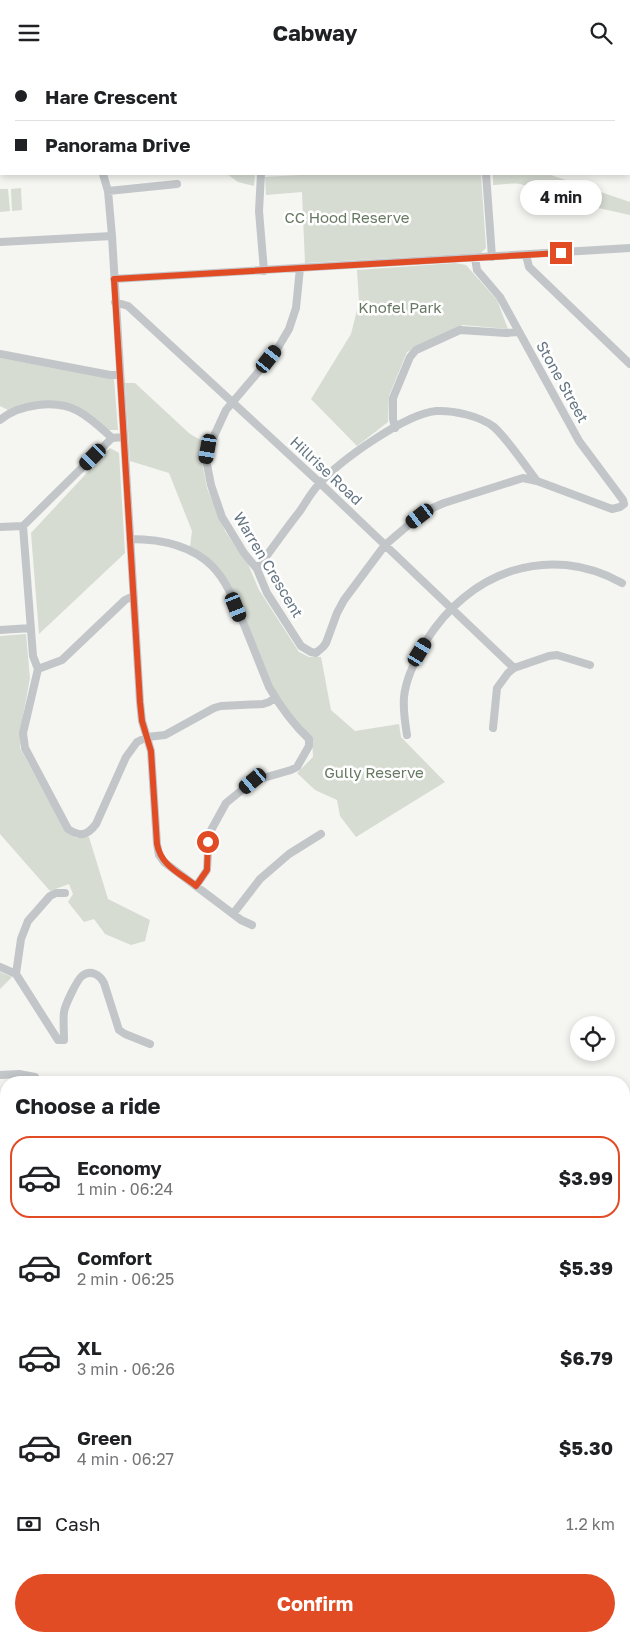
<!DOCTYPE html>
<html lang="en">
<head>
<meta charset="utf-8">
<style>
  :root { --surface:#fff; --page:#f2f2f2; --text:#202124; --muted:#757577; --line:#e0e0e0; --accent:#e14c24 }
  body { margin:0; font-family:"Golos Text",sans-serif; background:var(--page); color:var(--text); height:100vh; display:flex; flex-direction:column; font-size:19px; white-space:nowrap }
  * { box-sizing:border-box; margin:0 }
  p { font-size:16px; color:var(--muted) }
  .icon { flex:none; width:28px; height:28px; fill:none; stroke:currentColor; stroke-width:2; stroke-linecap:round; stroke-linejoin:round }
  .map { position:relative; flex:1; overflow:hidden }
  .drawer { position:absolute; left:0px; top:1011px; width:630px; height:566px; display:flex; flex-direction:column; background:var(--surface); border-radius:20px 20px 0 0; box-shadow:0 2px 8px #0003 }
  .drawer>* { flex:none }
  .hud { position:absolute; left:0px; top:0px; width:630px; height:110px; box-shadow:0 2px 8px #0003; display:grid; align-content:center; height:110px; padding:0 15px; background:var(--surface) }
  .buttons { position:absolute; left:570px; top:951px; display:grid; gap:10px }
  .buttons a { display:grid; place-items:center; width:45px; height:45px; border-radius:50%; background:var(--surface); box-shadow:0 2px 8px #0003; font-size:25px }
  .end { position:absolute; width:22px; height:22px; margin:-11px; border:6px solid #e14c24; background:#fff; box-shadow:0 0 0 2px #fff }
  .from { border-radius:50% }
  .bubble { position:absolute; height:35px; border-radius:18px; background:var(--surface); box-shadow:0 2px 8px #0003; font-size:16px; font-weight:700; line-height:35px; text-align:center }
  .car { position:absolute; width:15px; height:30px; margin:-15px -8px; border-radius:6px; box-shadow:0 0 4px 1px #0007; background:linear-gradient(#222 24%,#8ab4d8 0 40%,#222 0 76%,#8ab4d8 0 86%,#222 0) }
  .hud b { display:flex; align-items:center; gap:18px; height:48px; font-size:19px }
  .hud b+b { border-top:1px solid var(--line) }
  .hud i { width:12px; height:12px; background:var(--text) }
  ul { padding:0; list-style:none }
  li { display:flex; align-items:center; gap:15px; height:82px; margin:0 10px 8px; padding:0 5px; border:2px solid transparent; border-radius:20px }
  li div { flex:1 }
  li b { display:block; font-size:19px }
  li em { font-style:normal; font-weight:700 }
  li.current { border-color:var(--accent) }
  li>.icon { width:45px; height:45px; stroke-width:1.5 }
  h2 { padding:0 15px; font-size:22px; line-height:60px }
  .pay { display:flex; align-items:center; gap:12px; height:55px; padding:0 15px; font-size:19px }
  .pay p { margin-inline-start:auto }
  .primary-button { display:flex; gap:10px; margin-top:auto; padding:10px 15px }
  .primary-button a { flex:1; height:58px; border-radius:30px; background:var(--accent); color:#fff; font-size:20px; font-weight:700; line-height:58px; text-align:center }
  header { display:flex; justify-content:space-between; align-items:center; height:65px; padding:0 15px; background:var(--surface); font-size:22px; font-weight:700 }
  .map>svg:first-child { display:block }
  .green { fill:#d6dcd2 }
  .lines { fill:none; stroke-linecap:round; stroke-linejoin:round }
  .stream { stroke:#b7c3c7; stroke-width:2 }
  .minor { stroke:#c2c6c9; stroke-width:8 }
  .major { stroke:#d4d8dc; stroke-width:10 }
  .route { stroke:#e14c24; stroke-width:6 }
  .labels { text-anchor:middle; stroke-width:5; stroke-linejoin:round; paint-order:stroke }
  .park-label { font-size:15px; fill:#687963; stroke:#fff }
  .street-label { font-size:15px; fill:#647582; stroke:#fff }
</style>
</head>
<body>
<header><svg class="icon" aria-label="menu" viewBox="0 0 24 24"><path d="M4 6h16M4 12h16M4 18h16"/></svg>Cabway<svg class="icon" aria-label="search" viewBox="0 0 24 24"><circle cx="10" cy="10" r="6"/><path d="M15 15l6 6"/></svg></header>
<div class="map">
<svg width="630" height="1577" viewBox="0 0 630 1577">
  <rect width="100%" height="100%" fill="#f5f5f1"/>
  <!-- green -->
  <path class="green" d="M291,0H474V1H292Z
    M227,109H255L254,121L238,117Z
    M300,109H481L486,183L481,188L305,198L302,127L266,130L265,112L300,110Z
    M493,109H548L630,137V150L589,141L540,137C526,113 518,119 493,120Z
    M21,123L22,145L12,146L11,124Z
    M0,124H8L10,146L0,147Z
    M455,198L466,200L497,235L508,264L463,260L407,287L389,331L388,357L357,381L311,334L351,269L359,237L357,205Z
    M0,293L114,314L118,365H107L78,343L34,338L8,345L0,341Z
    M125,318H135L190,369L204,377L201,392L207,423L225,466L248,499L259,525L299,587L309,592H321L331,645L355,666L399,659L401,672L445,717L356,772L340,751L337,735L315,725L297,708L313,692L312,673L299,662L271,621L231,522L190,482L192,466L169,408L130,396Z
    M110,383L119,388L125,488L39,569L31,468Z
    M26,569L30,613L21,662L20,683L66,767L77,773L89,772L108,834L150,855L145,876L131,880L105,869L94,854L84,857L68,837L73,829L69,819L50,826L0,769V571Z
    M0,907L12,912L0,924Z
    M630,1185V1577H0V1253L6,1255V1571H624V1190Z"/>
  <g class="lines">
    <!-- stream -->
    <path class="stream" d="M624,1484L630,1479
      M312,1571L358,1575L361,1577
      M101,1577L179,1571
      M539,1577L543,1571"/>
    <!-- minor -->
    <path class="minor" d="M106,0V1
      M257,0V1
      M480,0V1
      M0,6L1,5
      M629,12L630,10
      M629,91L630,92
      M103,109L108,126L112,171L140,637L142,656L151,686L157,779L159,790L164,797L241,855L252,860
      M261,109L259,146L264,206
      M486,109L492,192
      M108,126L177,119
      M0,177L112,171
      M526,190L529,202L630,299
      M300,203L296,243L289,264L276,286L226,345L208,384L206,394L211,420L222,452L244,488L257,504L267,528L301,581L311,587L316,588L323,582L326,578L337,548L344,535L385,480L412,457L428,445L444,438L523,413L537,416L612,444L620,442L624,439L623,435L579,376L500,232L477,205L475,193
      M114,214L630,183
      M115,237L128,241L320,418L514,603
      M0,289L110,310H120
      M0,355C19,339 56,334 78,346C91,353 102,364 112,373
      M395,363L393,354V333L410,292L416,285L460,265L506,268L518,267
      M23,461L33,591L38,604L23,668L25,683L68,764C80,772 87,771 96,759L126,692L137,677L147,672L165,670L214,643L221,641L263,639L269,637L275,633
      M0,462L23,461L112,373L123,372
      M130,474C159,474 191,480 212,501C228,517 236,541 245,562C253,582 261,602 269,622C281,643 292,658 309,674V681L297,702L291,705L253,716L226,738L209,769L207,805L196,821
      M257,504C271,485 285,465 300,446C306,437 312,426 320,418C341,395 405,349 436,346C453,345 480,351 494,362C510,377 523,398 537,416
      M0,565L31,563
      M38,604L62,595L125,535L133,531
      M493,663L497,623L508,608L514,603L549,591L557,590L590,600
      M407,670C405,658 403,645 404,632C406,612 416,593 426,576C469,507 548,477 622,518
      M233,849L260,814L289,789L321,769
      M0,902L16,909L58,975H64C64,966 63,955 64,947C65,940 77,915 82,911C91,904 100,910 104,918L119,965L125,969L150,979
      M16,909L21,874L28,856L50,831L56,828H65
      M0,1010L19,1009L35,1012
      M0,1070H6"/>
    <!-- major -->
    <path class="major" d="M51,1L52,0
      M64,1L65,0
      M0,58L1,57
      M0,74L1,72"/>
  </g>
  <g class="lines">
    <!-- route -->
    <path class="route" d="M208,777L207,805L196,821C180,808 161,801 157,779L151,686L142,656L140,637L114,214L561,188"/>
  </g>
  <g class="labels">
    <!-- park labels -->
    <g class="park-label">
      <text x="347" y="158">CC Hood Reserve</text>
      <text x="400" y="248">Knofel Park</text>
      <text x="374" y="713">Gully Reserve</text>
    </g>
    <!-- street labels -->
    <g class="street-label">
      <text transform="translate(562 317) rotate(61)" y="5">Stone Street</text>
      <text transform="translate(326 406) rotate(43)" y="5">Hillrise Road</text>
      <text transform="translate(268 500) rotate(59)" y="5">Warren Crescent</text>
    </g>
  </g>
</svg>
<div class="buttons">
<a><svg class="icon" aria-label="locate" viewBox="0 0 24 24"><circle cx="12" cy="12" r="6"/><path d="M12 2v4M12 18v4M2 12h4M18 12h4"/></svg></a>
</div>
<i class="end from" style="left:208px;top:777px"></i>
<i class="end" style="left:561px;top:188px"></i>
<div class="bubble" style="left:520px;top:115px;width:82px">4 min</div>
<i class="car" style="left:269px;top:294px;rotate:38deg"></i>
<i class="car" style="left:208px;top:384px;rotate:190deg"></i>
<i class="car" style="left:93px;top:392px;rotate:225deg"></i>
<i class="car" style="left:420px;top:451px;rotate:233deg"></i>
<i class="car" style="left:236px;top:542px;rotate:158deg"></i>
<i class="car" style="left:420px;top:587px;rotate:31deg"></i>
<i class="car" style="left:253px;top:716px;rotate:230deg"></i>
<div class="hud">
<b><i class="from"></i>Hare Crescent</b>
<b><i></i>Panorama Drive</b>
</div>
<section class="drawer">
<h2>Choose a ride</h2>
<ul>
<li class="current"><svg class="icon" aria-label="car" viewBox="0 0 24 24"><path d="M5 17H2v-5l4-1 3-4h7l3 4 3 1v5h-3M9 17h6M6 11h13"/><circle cx="7" cy="17" r="2"/><circle cx="17" cy="17" r="2"/></svg><div><b>Economy</b><p>1 min · 06:24</p></div><em>$3.99</em></li>
<li><svg class="icon" aria-label="car" viewBox="0 0 24 24"><path d="M5 17H2v-5l4-1 3-4h7l3 4 3 1v5h-3M9 17h6M6 11h13"/><circle cx="7" cy="17" r="2"/><circle cx="17" cy="17" r="2"/></svg><div><b>Comfort</b><p>2 min · 06:25</p></div><em>$5.39</em></li>
<li><svg class="icon" aria-label="car" viewBox="0 0 24 24"><path d="M5 17H2v-5l4-1 3-4h7l3 4 3 1v5h-3M9 17h6M6 11h13"/><circle cx="7" cy="17" r="2"/><circle cx="17" cy="17" r="2"/></svg><div><b>XL</b><p>3 min · 06:26</p></div><em>$6.79</em></li>
<li><svg class="icon" aria-label="car" viewBox="0 0 24 24"><path d="M5 17H2v-5l4-1 3-4h7l3 4 3 1v5h-3M9 17h6M6 11h13"/><circle cx="7" cy="17" r="2"/><circle cx="17" cy="17" r="2"/></svg><div><b>Green</b><p>4 min · 06:27</p></div><em>$5.30</em></li>
</ul>
<div class="pay"><svg class="icon" aria-label="cash" viewBox="0 0 24 24"><path d="M3 7h18v10H3z"/><circle cx="12" cy="12" r="2"/></svg>Cash<p>1.2 km</p></div>
<div class="primary-button"><a>Confirm</a></div>
</section>
</div>
</body>
</html>
